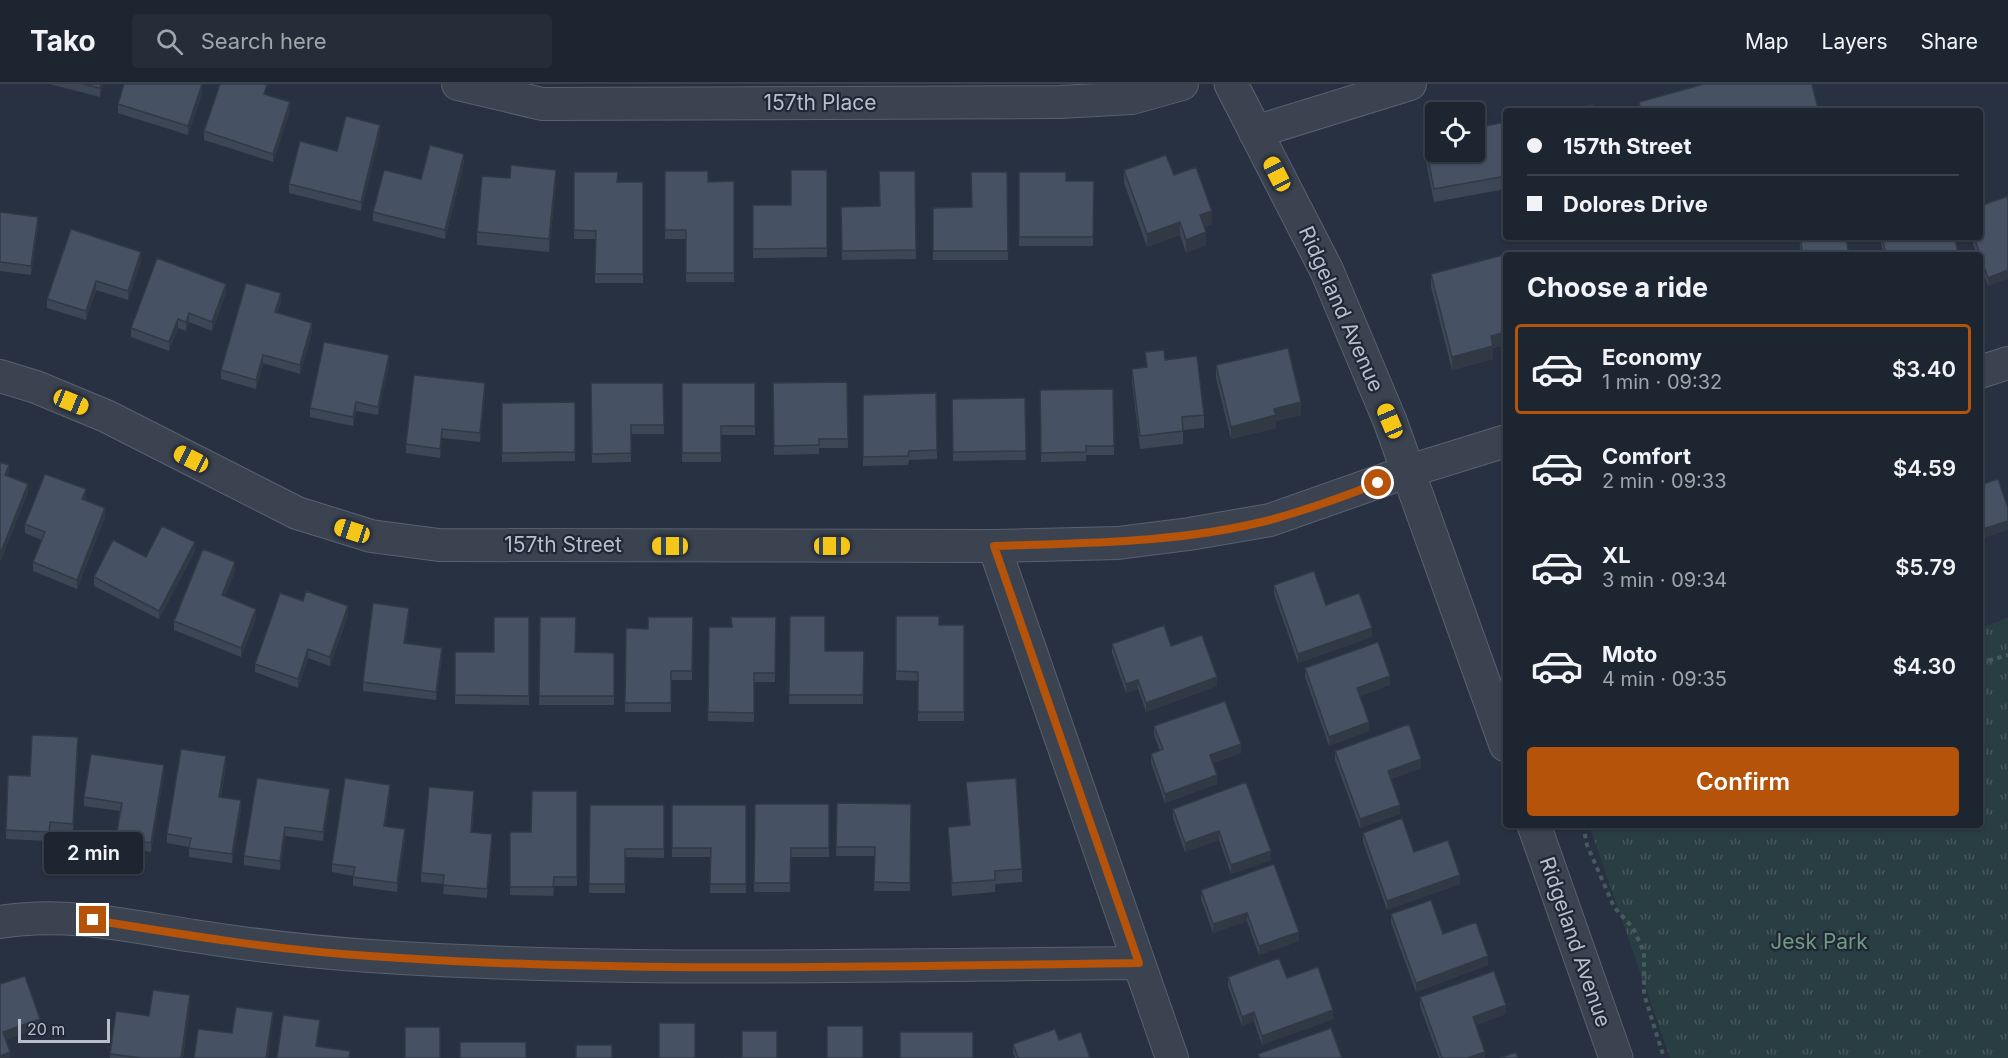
<!DOCTYPE html>
<html lang="en">
<head>
<meta charset="utf-8">
<style>
  :root { --surface:#1d2531; --page:#252d39; --text:#f1f3f6; --muted:#a0a5ab; --line:#3b424d; --accent:#b45309 }
  body { margin:0; font-family:Inter,sans-serif; background:var(--page); color:var(--text); height:100vh; display:flex; flex-direction:column; font-size:22px; white-space:nowrap }
  * { box-sizing:border-box; margin:0 }
  p { font-size:20px; color:var(--muted) }
  .icon { flex:none; width:33px; height:33px; fill:none; stroke:currentColor; stroke-width:2; stroke-linecap:round; stroke-linejoin:round }
  .map { position:relative; flex:1; overflow:hidden }
  .drawer { position:absolute; left:1503px; top:168px; width:480px; height:576px; display:flex; flex-direction:column; background:var(--surface); border-radius:6px; box-shadow:0 2px 4px #0004,0 0 0 2px var(--line) }
  .drawer>* { flex:none }
  .top-card { position:absolute; left:1503px; top:24px; width:480px; height:132px; border-radius:6px; box-shadow:0 2px 4px #0004,0 0 0 2px var(--line); display:grid; align-content:center; height:132px; padding:0 24px; background:var(--surface) }
  .controls { position:absolute; left:1425px; top:18px; display:grid; gap:12px }
  .controls a { display:grid; place-items:center; width:60px; height:60px; border-radius:6px; background:var(--surface); box-shadow:0 2px 4px #0004,0 0 0 2px var(--line); font-size:30px }
  .scale { position:absolute; left:18px; bottom:15px; width:92px; box-sizing:border-box; padding-left:6px; border:3px solid #b8bfcb; border-top:0; font-size:16px; line-height:21px; white-space:nowrap; color:#b8bfcb; -webkit-text-stroke:4px #202837; paint-order:stroke }
  .end { position:absolute; width:27px; height:27px; margin:-14px; border:8px solid #b45309; background:#fff; box-shadow:0 0 0 3px #fff }
  .from { border-radius:50% }
  .bubble { position:absolute; height:42px; border-radius:6px; background:var(--surface); box-shadow:0 2px 4px #0004,0 0 0 2px var(--line); font-size:20px; font-weight:600; line-height:42px; text-align:center }
  .car { position:absolute; width:18px; height:36px; margin:-18px -9px; border-radius:8px; box-shadow:0 0 4px 2px #0007; background:linear-gradient(#f5c518 24%,#345 0 40%,#f5c518 0 76%,#345 0 86%,#f5c518 0) }
  .top-card b { display:flex; align-items:center; gap:21px; height:57px; font-size:22px }
  .top-card b+b { border-top:2px solid var(--line) }
  .top-card i { width:15px; height:15px; background:var(--text) }
  ul { padding:0; list-style:none }
  li { display:flex; align-items:center; gap:18px; height:90px; margin:0 12px 9px; padding:0 12px; border:3px solid transparent; border-radius:6px }
  li div { flex:1 }
  li b { display:block; font-size:22px }
  li em { font-style:normal; font-weight:600 }
  li.on { border-color:var(--accent) }
  li>.icon { width:54px; height:54px; stroke-width:1.5 }
  h2 { padding:0 24px; font-size:27px; line-height:72px }
  .cta { display:flex; gap:12px; margin-top:auto; padding:12px 24px }
  .cta a { flex:1; height:69px; border-radius:6px; background:var(--accent); color:#fff; font-size:24px; font-weight:600; line-height:69px; text-align:center }
  header { display:flex; align-items:center; gap:36px; box-sizing:border-box; height:84px; padding:0 30px; background:var(--surface); border-bottom:2px solid var(--line) }
  header strong { font-size:28px }
  nav { display:flex; gap:33px; margin-inline-start:auto; font-size:21px }
  .search { width:420px; height:54px; background:var(--page); display:flex; align-items:center; gap:15px; box-sizing:border-box; padding:0 21px; border-radius:6px; color:var(--muted); font-size:22px }
  .map>svg:first-child { display:block }
  .park { fill:url(#park-tufts) }
  .lines { fill:none; stroke-linecap:round; stroke-linejoin:round }
  .minor-casing { stroke:#59616e; stroke-width:34 }
  .tertiary-casing { stroke:#59616e; stroke-width:35 }
  .path { stroke:#475b5f; stroke-width:4; stroke-dasharray:4.5 4.5; stroke-linecap:butt }
  .minor { stroke:#3b4351; stroke-width:32 }
  .tertiary { stroke:#3b4351; stroke-width:33 }
  .wall { fill:#3c4655 }
  .shaded-wall { fill:#313945 }
  .building { fill:#465163; stroke:#313945; stroke-width:1.5 }
  .route { stroke:#b45309; stroke-width:8 }
  .labels { text-anchor:middle; stroke-width:4.5; stroke-linejoin:round; paint-order:stroke }
  .street-label { font-size:21px; fill:#b8bfcb; stroke:#202837 }
  .park-label { font-size:21px; fill:#709b7c; stroke:#202837 }
</style>
</head>
<body>
<header>
<strong>Tako</strong>
<div class="search"><svg class="icon" aria-label="search" viewBox="0 0 24 24"><circle cx="10" cy="10" r="6"/><path d="M15 15l6 6"/></svg>Search here</div>
<nav><a>Map</a><a>Layers</a><a>Share</a></nav>
</header>
<div class="map">
<svg width="2008" height="974" viewBox="0 0 2008 974">
  <defs>
    <pattern id="park-tufts" width="24" height="20" patternUnits="userSpaceOnUse" patternTransform="scale(1.5)"><rect width="24" height="20" fill="#293e42"/><path d="M3 7l-1-3M5 7V3M7 7l1-3M15 17l-1-3M17 17v-4M19 17l1-3" fill="none" stroke="#46585c"/></pattern>
  </defs>
  <rect width="100%" height="100%" fill="#273141"/>
  <!-- park -->
  <path class="park" d="M2008,534V974H1670L1589,741H1980V544Z"/>
  <g class="lines">
    <!-- minor casing -->
    <g class="minor-casing">
      <path id="minor" d="M458,0L542,20L1060,18L1132,14L1182,0
        M1255,48L1410,0
        M1980,288L2008,279
        M0,292L36,303L106,332L297,429L371,452L439,461L994,462L1118,459L1189,450L1270,436L1409,387L1506,357
        M994,462L1172,974
        M0,838C64,827 130,842 194,852C252,861 311,868 370,872C626,889 882,881 1139,879"/>
    </g>
    <!-- tertiary casing -->
    <g class="tertiary-casing">
      <path id="tertiary" d="M1231,0L1327,187L1390,337L1506,661
        M1534,741L1616,974"/>
    </g>
    <!-- path -->
    <path class="path" d="M1980,579L2008,571
      M1583,741L1587,761L1614,823L1633,844L1644,868V910L1664,974"/>
    <!-- minor -->
    <use href="#minor" class="minor"/>
    <!-- tertiary -->
    <use href="#tertiary" class="tertiary"/>
  </g>
  <!-- wall -->
  <path class="wall" d="M49,0H103L100,13Z
    M202,9L188,51L118,29V20Z
    M267,11L290,27L273,78L204,56V47Z
    M1506,38V105L1434,118L1424,68V55Z
    M380,50L361,127L289,109V100L337,67Z
    M464,79L445,155L373,137V128L421,95Z
    M827,86V173L753,174V121H791Z
    M1124,86L1174,91L1212,140L1204,143L1206,161L1186,169L1180,151L1147,163L1124,99Z
    M665,87L708,98L734,97V198H686V155H665Z
    M915,87L916,175L842,176L841,123L879,122Z
    M574,88L618,98H643V199H595V155H574Z
    M1007,88L1008,176H933V124L972,123Z
    M1019,88L1066,97H1094L1093,162H1019Z
    M556,99L549,168L477,161V148Z
    M2008,112L1988,202L1980,179V171H1977L1971,153H1980Z
    M0,128L38,141L31,191L0,187Z
    M1799,153H1846L1849,171H1801Z
    M1881,153H1955L1958,171H1884L1881,159Z
    M1506,171V261L1493,264V275L1452,286L1431,203V190Z
    M141,177L128,216L96,206L86,236L47,224V215Z
    M226,209L212,247L189,238L186,247L178,244L169,267L131,253V244Z
    M281,218L277,228L312,248L300,290L263,279L256,305L221,295V286Z
    M1145,268L1204,331V344L1183,346V360L1140,365L1132,298V285L1146,283Z
    M389,280L378,331L356,327L353,342L310,333V324Z
    M1216,281L1301,331L1276,337V344L1231,355L1216,294Z
    M847,298L848,364H819V370L774,371L773,299Z
    M591,299H663L664,350H631V378L592,379Z
    M682,299H755V351H721V378H682Z
    M1113,305L1114,371H1086V377L1041,378L1040,306Z
    M485,308L480,358L442,354L440,374L406,369V360Z
    M936,309L937,375L909,376L908,381L863,382V311Z
    M1025,314L1026,376L953,377L952,315Z
    M575,318V377L502,378V319Z
    M86,414L85,416L105,433L77,505L33,487V478L42,456L25,449V440Z
    M195,467L159,535L94,502V493L146,473Z
    M235,487L225,512L256,534L241,573L174,546V537Z
    M1274,501L1326,521L1372,553L1298,579L1274,510Z
    M303,517L348,531L330,582L308,574L298,604L255,588V580Z
    M790,532L825,567H864L863,620H789Z
    M896,532L939,541H964V637H918V597L896,596Z
    M409,533L405,559L442,573L436,616L363,607V598Z
    M529,533V621L455,620V568H494Z
    M540,533L575,568L614,569V621H539Z
    M693,533L692,596H671V628H625L626,544L648,545Z
    M776,533L775,598H754V638L708,637L709,543H731Z
    M1112,560L1171,562L1217,602L1146,628L1138,605L1126,609L1112,569Z
    M1305,584L1390,601L1360,612L1369,647L1329,662L1305,593Z
    M1154,642L1241,669L1213,679L1217,700L1165,719L1151,679V670L1160,667L1154,651Z
    M78,662L73,749L50,747L49,757L6,755V746L30,692Z
    M1335,667L1421,684L1391,695L1400,730L1360,744L1335,676Z
    M226,681L221,713L241,725L232,779L189,773V763L167,759V750Z
    M164,690L151,768L116,762V753L120,727L84,722V713Z
    M966,698L1022,785V798L995,800V808L952,812L948,743L969,741Z
    M1246,698L1271,776L1231,790L1219,756L1185,768L1173,734V725Z
    M330,705V714L323,757L285,752L280,786L244,781V772Z
    M577,707V802H554L553,812L510,811V748H531Z
    M390,710L385,742L405,754L397,808L353,802V792L332,788V780Z
    M474,716L472,748L492,759L487,814L443,810L444,800L421,798V789Z
    M837,719L911,720L910,807H874L875,772H836Z
    M755,720H829V773H791L790,808H754Z
    M590,721H664V774L625,773V809H589Z
    M672,721H746V809H710V773H672Z
    M1363,749L1414,768L1460,800L1387,826L1363,758Z
    M1274,780L1299,857L1259,871L1247,837L1213,849L1201,815V806Z
    M1391,830L1443,850L1488,881L1416,908L1391,839Z
    M1228,893L1287,894L1333,935L1262,961L1254,937L1242,942L1228,902Z
    M1420,913L1506,930L1476,941L1485,974H1439L1420,922Z
    M190,920L183,974H110V970L149,932Z
    M1059,956L1090,974H1015L1013,969V960Z"/>
  <!-- shaded-wall -->
  <path class="shaded-wall" d="M101,0H103L100,13V4Z
    M202,0V9L188,51V42Z
    M290,18V27L273,78V70Z
    M380,41V50L361,127V118Z
    M464,70V79L445,155V146Z
    M556,86V99L549,168V155Z
    M1212,127V140L1200,144V131Z
    M38,133V141L31,191V182Z
    M1180,138V151L1147,163V150Z
    M1206,148V161L1186,169V156Z
    M141,168V177L128,216V207Z
    M2008,186V195L1988,202V194Z
    M96,197V206L86,236V227Z
    M226,200V209L212,247V238Z
    M281,209V218L275,237V228Z
    M189,229V238L186,247V238Z
    M178,235V244L169,267V258Z
    M312,239V248L300,290V281Z
    M1506,248V261L1493,264V275L1452,286V273L1491,252Z
    M263,271V279L256,305V296Z
    M389,271V280L378,331V323Z
    M485,299V308L480,358V349Z
    M356,318V327L353,342V333Z
    M1301,318V331L1276,337V344L1231,355V343L1274,325Z
    M442,345V354L440,374V365Z
    M9,381V390L5,400V391Z
    M28,400V409L0,479V470Z
    M86,405V414L82,424V415Z
    M105,424V433L77,505V496Z
    M2008,437V446L1980,455V446Z
    M195,458V467L159,535V527Z
    M235,478V487L222,520V511Z
    M348,522V531L330,582V573Z
    M409,524V533L404,568V559Z
    M256,525V534L241,573V564Z
    M1372,544V553L1298,579V570Z
    M442,564V573L436,616V608Z
    M308,565V574L298,604V595Z
    M1390,592V601L1357,613V604Z
    M1217,593V602L1146,628V619Z
    M1138,596V605L1126,609V600Z
    M1369,638V647L1329,662V653Z
    M1241,660V669L1210,680V671Z
    M226,672V681L219,722V713Z
    M1421,675V684L1388,696V687Z
    M164,681V690L151,768V759Z
    M1217,691V700L1165,719V710Z
    M390,701V710L384,751V742Z
    M330,705V714L323,757V748Z
    M241,716V725L232,779V770Z
    M1400,721V730L1360,744V735Z
    M285,743V752L280,786V777Z
    M405,745V754L397,808V799Z
    M1219,747V756L1185,768V759Z
    M492,750V759L487,814V805Z
    M1271,767V776L1231,790V781Z
    M1460,791V800L1387,826V817Z
    M1247,829V837L1213,849V840Z
    M1299,848V857L1259,871V862Z
    M1488,872V881L1416,908V899Z
    M190,911V920L183,974H181Z
    M1506,921V930L1473,942V933Z
    M1333,926V935L1262,961V952Z
    M273,928V937L268,974H266Z
    M1254,928V937L1242,942V933Z
    M40,935V944L3,957V948Z
    M320,936V944L316,971V962Z
    M10,968V974H0V972Z
    M1485,968V974H1467Z"/>
  <!-- building -->
  <path class="building" d="M83,0H101L100,4Z
    M124,0H202L188,42L118,20Z
    M220,0H263L267,1L264,10L290,18L273,70L204,47Z
    M1704,0H1812L1818,25L1808,27H1641L1639,18Z
    M1593,21L1594,27H1561Z
    M346,32L380,41L361,118L289,100L300,57L337,67Z
    M1506,38V92L1434,105L1424,55L1436,52V68H1474V44Z
    M430,61L464,70L445,146L373,128L384,86L421,95Z
    M1166,71L1174,91L1196,83L1212,127L1200,131L1206,148L1186,156L1180,138L1147,150L1124,86Z
    M511,81L556,86L549,155L477,148L482,92L510,94Z
    M791,86H827V164L753,165V121H791Z
    M665,87H708V98L734,97V189H686V146H665Z
    M879,87H915L916,166L842,167L841,123L880,122Z
    M574,88H618L617,98H643V190H595L596,147L574,146Z
    M971,88H1007L1008,167H933V124L972,123Z
    M1019,88H1066V97H1094L1093,153H1019Z
    M2008,112V186L1988,194L1974,153H1980V122Z
    M0,128L38,133L31,182L0,178Z
    M71,145L141,168L128,207L96,197L86,227L47,215Z
    M1800,153H1846L1849,171H1803Z
    M1882,153H1955L1958,171H1886Z
    M1786,167V171H1714Z
    M1873,169L1874,171H1859Z
    M1507,170L1506,248L1491,252L1493,262L1452,273L1431,190Z
    M157,174L226,200L212,238L189,229L186,238L178,235L169,258L131,244Z
    M246,199L281,209L275,228L312,239L300,281L263,271L256,296L221,286Z
    M324,258L389,271L378,323L356,318L353,333L310,324Z
    M1288,264L1301,318L1274,325L1276,331L1231,343L1216,281Z
    M1164,266L1165,276L1197,272L1204,331L1182,333L1183,347L1140,352L1132,285L1147,283L1145,268Z
    M414,291L485,299L480,349L442,345L440,365L406,360Z
    M847,298L848,355H819V361L774,362L773,299Z
    M591,299H663L664,341H631V369L592,370Z
    M682,299H755V342H721V369H682Z
    M1113,305L1114,362H1086V368L1041,369L1040,306Z
    M936,309L937,366L909,367L908,372L863,373V311Z
    M1025,314L1026,367L953,368L952,315Z
    M575,318V368L502,369V319Z
    M0,378L9,381L5,391L28,400L0,470Z
    M45,390L86,405L82,415L105,424L77,496L33,478L45,448L25,440Z
    M1998,395L2008,424V437L1980,446V401Z
    M162,442L195,458L159,527L94,493L113,456L146,473Z
    M203,465L235,478L222,511L256,525L241,564L174,537Z
    M1314,487L1326,521L1359,509L1372,544L1298,570L1274,501Z
    M306,507L348,522L330,573L308,565L298,595L255,580L280,509L303,517Z
    M373,519L409,524L404,559L442,564L436,608L363,598Z
    M790,532H825V567H864L863,611H789Z
    M896,532H939V541H964V628H918V588L896,587Z
    M494,533H529V612L455,611V568H494Z
    M540,533H576L575,568L614,569V612H539Z
    M648,533H693L692,587H671V619H625L626,544L648,545Z
    M731,533H776L775,589H754V629L708,628L709,543H732Z
    M1164,541L1171,562L1202,551L1217,593L1146,619L1138,596L1126,600L1112,560Z
    M1378,558L1390,592L1357,604L1369,638L1329,653L1305,584Z
    M1225,617L1241,660L1210,671L1217,691L1165,710L1151,670L1163,665L1154,642Z
    M1409,640L1421,675L1388,687L1400,721L1360,735L1335,667Z
    M32,651L78,653L73,740L50,738L49,748L6,746L8,691L30,692Z
    M181,665L226,672L219,713L241,716L232,770L189,764L191,754L167,750Z
    M91,670L164,681L151,759L116,753L122,719L84,713Z
    M257,694L330,705L323,748L285,743L280,777L244,772Z
    M345,694L390,701L384,742L405,745L397,799L353,793L355,783L332,780Z
    M1016,694L1022,785L995,787V796L952,799L948,743L970,741L966,698Z
    M1246,698L1271,767L1231,781L1219,747L1185,759L1173,725Z
    M429,703L474,707L471,748L492,750L487,805L443,801L444,791L421,789Z
    M532,707H577V793H554L553,803H510V748H531Z
    M837,719L911,720L910,799L874,798L875,763H836Z
    M755,720H829V764H791L790,799H754Z
    M590,721H664V765H625V800H589Z
    M672,721H746V800H710L711,764H672Z
    M1402,734L1414,768L1448,756L1460,791L1387,817L1363,749Z
    M1274,780L1299,848L1259,862L1247,829L1213,840L1201,806Z
    M1431,816L1443,850L1476,838L1488,872L1416,899L1391,830Z
    M1279,874L1287,894L1318,883L1333,926L1262,952L1254,928L1242,933L1228,893Z
    M1494,887L1506,921L1473,933L1485,968L1467,974H1442L1420,913Z
    M25,892L40,935L3,948L10,968L0,972V900Z
    M153,906L190,911L181,974H142L110,970L116,927L149,932Z
    M236,923L273,928L266,974H194L198,945L232,949Z
    M283,931L320,936L316,962L350,967L349,974H277Z
    M659,939H695V974H659Z
    M827,942H863V974H827Z
    M405,943H440V974H405Z
    M1331,944L1342,974H1260L1258,970Z
    M1055,945L1059,956L1081,948L1090,974H1018L1013,960Z
    M742,947H777V974H724H742Z
    M900,948H973V974H900Z
    M460,958H526V974H460Z
    M576,961H612V974H576Z
    M1516,968L1518,974H1500Z"/>
  <g class="lines">
    <!-- route -->
    <path class="route" d="M93,836C185,851 277,866 370,872C626,890 882,882 1139,879L994,462C1086,459 1180,459 1270,436C1306,426 1343,413 1378,399"/>
  </g>
  <g class="labels">
    <!-- street labels -->
    <g class="street-label">
      <text x="820" y="26">157th Place</text>
      <text transform="translate(1341 225) rotate(66)" y="7">Ridgeland Avenue</text>
      <text x="563" y="468">157th Street</text>
      <text transform="translate(1575 858) rotate(71)" y="7">Ridgeland Avenue</text>
    </g>
    <!-- park labels -->
    <g class="park-label">
      <text x="1819" y="865">Jesk Park</text>
    </g>
  </g>
</svg>
<div class="controls">
<a><svg class="icon" aria-label="locate" viewBox="0 0 24 24"><circle cx="12" cy="12" r="6"/><path d="M12 2v4M12 18v4M2 12h4M18 12h4"/></svg></a>
</div>
<div class="scale">20 m</div>
<i class="end from" style="left:1378px;top:399px"></i>
<i class="end" style="left:93px;top:836px"></i>
<div class="bubble" style="left:44px;top:748px;width:99px">2 min</div>
<i class="car" style="left:1277px;top:90px;rotate:333deg"></i>
<i class="car" style="left:71px;top:318px;rotate:112deg"></i>
<i class="car" style="left:1390px;top:337px;rotate:337deg"></i>
<i class="car" style="left:191px;top:375px;rotate:297deg"></i>
<i class="car" style="left:352px;top:447px;rotate:288deg"></i>
<i class="car" style="left:670px;top:462px;rotate:270deg"></i>
<i class="car" style="left:832px;top:462px;rotate:90deg"></i>
<div class="top-card">
<b><i class="from"></i>157th Street</b>
<b><i></i>Dolores Drive</b>
</div>
<section class="drawer">
<h2>Choose a ride</h2>
<ul>
<li class="on"><svg class="icon" aria-label="car" viewBox="0 0 24 24"><path d="M5 17H2v-5l4-1 3-4h7l3 4 3 1v5h-3M9 17h6M6 11h13"/><circle cx="7" cy="17" r="2"/><circle cx="17" cy="17" r="2"/></svg><div><b>Economy</b><p>1 min · 09:32</p></div><em>$3.40</em></li>
<li><svg class="icon" aria-label="car" viewBox="0 0 24 24"><path d="M5 17H2v-5l4-1 3-4h7l3 4 3 1v5h-3M9 17h6M6 11h13"/><circle cx="7" cy="17" r="2"/><circle cx="17" cy="17" r="2"/></svg><div><b>Comfort</b><p>2 min · 09:33</p></div><em>$4.59</em></li>
<li><svg class="icon" aria-label="car" viewBox="0 0 24 24"><path d="M5 17H2v-5l4-1 3-4h7l3 4 3 1v5h-3M9 17h6M6 11h13"/><circle cx="7" cy="17" r="2"/><circle cx="17" cy="17" r="2"/></svg><div><b>XL</b><p>3 min · 09:34</p></div><em>$5.79</em></li>
<li><svg class="icon" aria-label="car" viewBox="0 0 24 24"><path d="M5 17H2v-5l4-1 3-4h7l3 4 3 1v5h-3M9 17h6M6 11h13"/><circle cx="7" cy="17" r="2"/><circle cx="17" cy="17" r="2"/></svg><div><b>Moto</b><p>4 min · 09:35</p></div><em>$4.30</em></li>
</ul>
<div class="cta"><a>Confirm</a></div>
</section>
</div>
</body>
</html>
